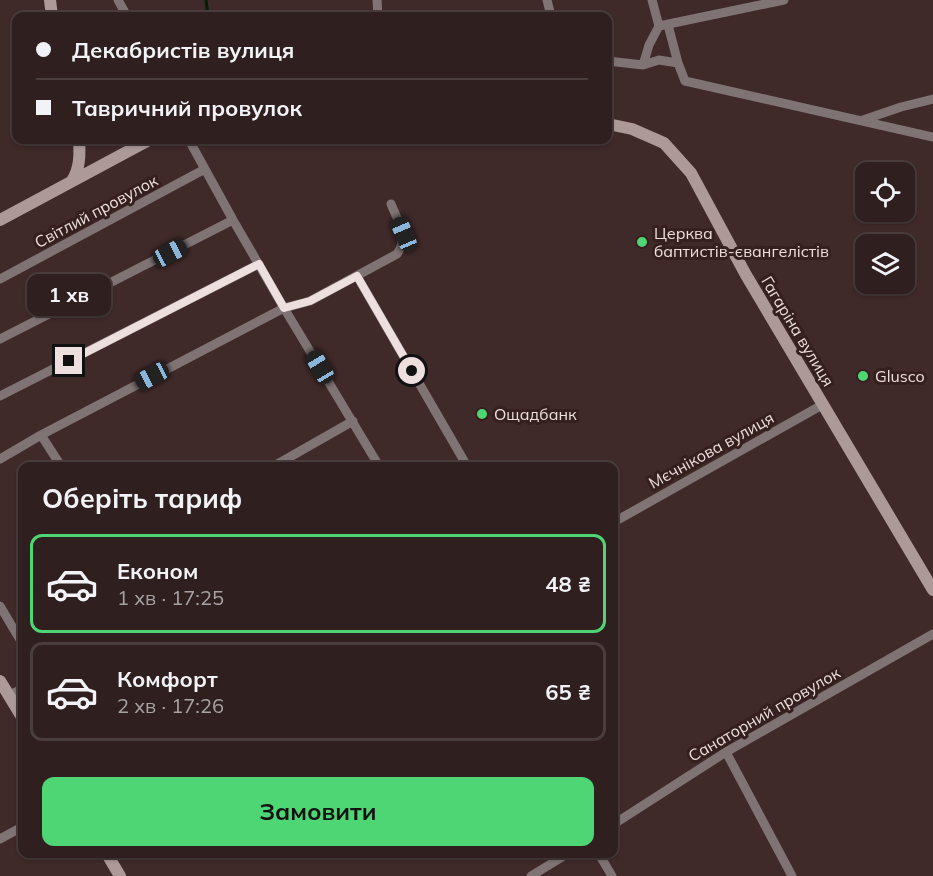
<!DOCTYPE html>
<html lang="uk">
<head>
<meta charset="utf-8">
<style>
  :root { --surface:#2f1f1f; --page:#3b2c2c; --text:#f1f3f6; --muted:#a7a2a4; --line:#4a3d3d; --accent:#4ed675 }
  body { margin:0; font-family:Mulish,sans-serif; background:var(--page); color:var(--text); height:100vh; display:flex; flex-direction:column; font-size:22px; white-space:nowrap }
  * { box-sizing:border-box; margin:0 }
  p { font-size:20px; color:var(--muted) }
  .icon { flex:none; width:33px; height:33px; fill:none; stroke:currentColor; stroke-width:2; stroke-linecap:round; stroke-linejoin:round }
  .map { position:relative; flex:1; overflow:hidden }
  .details { position:absolute; left:18px; top:462px; width:600px; height:396px; display:flex; flex-direction:column; background:var(--surface); border-radius:12px; box-shadow:0 2px 4px #0004,0 0 0 2px var(--line) }
  .details>* { flex:none }
  .guide { position:absolute; left:12px; top:12px; width:600px; height:132px; border-radius:12px; box-shadow:0 2px 4px #0004,0 0 0 2px var(--line); display:grid; align-content:center; height:132px; padding:0 24px; background:var(--surface) }
  .buttons { position:absolute; left:855px; top:162px; display:grid; gap:12px }
  .buttons a { display:grid; place-items:center; width:60px; height:60px; border-radius:12px; background:var(--surface); box-shadow:0 2px 4px #0004,0 0 0 2px var(--line); font-size:30px }
  .end { position:absolute; width:27px; height:27px; margin:-14px; border:8px solid #eedfdf; background:#111; box-shadow:0 0 0 3px #111 }
  .from { border-radius:50% }
  .bubble { position:absolute; height:42px; border-radius:12px; background:var(--surface); box-shadow:0 2px 4px #0004,0 0 0 2px var(--line); font-size:20px; font-weight:700; line-height:42px; text-align:center }
  .car { position:absolute; width:18px; height:36px; margin:-18px -9px; border-radius:8px; box-shadow:0 0 4px 2px #0007; background:linear-gradient(#222 24%,#8ab4d8 0 40%,#222 0 76%,#8ab4d8 0 86%,#222 0) }
  .guide b { display:flex; align-items:center; gap:21px; height:57px; font-size:22px }
  .guide b+b { border-top:2px solid var(--line) }
  .guide i { width:15px; height:15px; background:var(--text) }
  ul { padding:0; list-style:none }
  li { display:flex; align-items:center; gap:18px; height:99px; margin:0 12px 9px; padding:0 12px; border:3px solid var(--line); border-radius:12px }
  li div { flex:1 }
  li b { display:block; font-size:22px }
  li em { font-style:normal; font-weight:700 }
  li.on { border-color:var(--accent) }
  li>.icon { width:54px; height:54px; stroke-width:1.5 }
  h2 { padding:0 24px; font-size:27px; line-height:72px }
  .primary-button { display:flex; gap:12px; margin-top:auto; padding:12px 24px }
  .primary-button a { flex:1; height:69px; border-radius:12px; background:var(--accent); color:#111; font-size:24px; font-weight:700; line-height:69px; text-align:center }
  .map>svg:first-child { display:block }
  .lines { fill:none; stroke-linecap:round; stroke-linejoin:round }
  .stream { stroke:#002107; stroke-width:3 }
  .street { stroke:#7f7373; stroke-width:9 }
  .secondary { stroke:#ac9998; stroke-width:12 }
  .route { stroke:#eedfdf; stroke-width:8 }
  .poi-dot { fill:#4ed675; stroke:#351f1f; stroke-width:2 }
  .labels { text-anchor:middle; stroke-width:6; stroke-linejoin:round; paint-order:stroke }
  .street-label { font-size:16px; fill:#eedfdf; stroke:#351f1f }
  .poi-label { font-size:16px; fill:#eedfdf; stroke:#351f1f; text-anchor:start }
</style>
</head>
<body>
<div class="map">
<svg width="933" height="876" viewBox="0 0 933 876">
  <rect width="100%" height="100%" fill="#3f2929"/>
  <g class="lines">
    <!-- stream -->
    <path class="stream" d="M206,0L208,16"/>
    <!-- street -->
    <path class="street" d="M118,0L127,16
      M377,0L378,16
      M547,0L551,16
      M668,25L678,63
      M659,26L784,0
      M608,61L643,65L659,60L678,63L685,81L933,137
      M643,65L649,45L659,26L652,0
      M863,120L901,107L933,99
      M189,140L233,220L284,308L310,301L397,254C409,237 398,221 391,204
      M357,276L467,466
      M0,279L205,169
      M0,339L233,220
      M0,396L259,264
      M41,435L61,466
      M0,459L41,435L284,308L379,466
      M274,466L353,421
      M614,522L822,405
      M0,606L22,643
      M9,695L22,689
      M726,752L792,876
      M614,824L726,752L933,634
      M0,839L22,827
      M599,854L612,876
      M531,876L567,854"/>
    <!-- secondary -->
    <path class="secondary" d="M50,0L52,16
      M608,124L632,129L664,143L691,173L746,275L933,590
      M72,181C80,168 80,155 79,140
      M0,220L149,140
      M0,681L22,717
      M107,854L120,876"/>
  </g>
  <g class="lines">
    <!-- route -->
    <path class="route" d="M69,361L259,264L284,308L310,301L357,276L412,371"/>
  </g>
  <!-- markers -->
  <g class="poi-dot">
    <circle cx="642" cy="242" r="6"/>
    <circle cx="863" cy="376" r="6"/>
    <circle cx="482" cy="414" r="6"/>
  </g>
  <g class="labels">
    <!-- street labels -->
    <g class="street-label">
      <text transform="translate(96 211) rotate(-28)" y="6">Світлий провулок</text>
      <text transform="translate(798 331) rotate(59)" y="6">Гагаріна вулиця</text>
      <text transform="translate(711 450) rotate(-29)" y="6">Мєчнікова вулиця</text>
      <text transform="translate(764 714) rotate(-30)" y="6">Санаторний провулок</text>
    </g>
    <!-- poi labels -->
    <g class="poi-label">
      <text x="654" y="239">Церква<tspan x="654" dy="18">баптистів-євангелістів</tspan></text>
      <text x="875" y="382">Glusco</text>
      <text x="494" y="420">Ощадбанк</text>
    </g>
  </g>
</svg>
<div class="buttons">
<a><svg class="icon" aria-label="locate" viewBox="0 0 24 24"><circle cx="12" cy="12" r="6"/><path d="M12 2v4M12 18v4M2 12h4M18 12h4"/></svg></a>
<a><svg class="icon" aria-label="layers" viewBox="0 0 24 24"><path d="M12 4l9 5-9 5-9-5zM3 14l9 5 9-5"/></svg></a>
</div>
<i class="end from" style="left:412px;top:371px"></i>
<i class="end" style="left:69px;top:361px"></i>
<div class="bubble" style="left:27px;top:274px;width:84px">1 хв</div>
<i class="car" style="left:404px;top:234px;rotate:337deg"></i>
<i class="car" style="left:170px;top:253px;rotate:62deg"></i>
<i class="car" style="left:320px;top:367px;rotate:329deg"></i>
<i class="car" style="left:152px;top:376px;rotate:242deg"></i>
<div class="guide">
<b><i class="from"></i>Декабристів вулиця</b>
<b><i></i>Тавричний провулок</b>
</div>
<section class="details">
<h2>Оберіть тариф</h2>
<ul>
<li class="on"><svg class="icon" aria-label="car" viewBox="0 0 24 24"><path d="M5 17H2v-5l4-1 3-4h7l3 4 3 1v5h-3M9 17h6M6 11h13"/><circle cx="7" cy="17" r="2"/><circle cx="17" cy="17" r="2"/></svg><div><b>Економ</b><p>1 хв · 17:25</p></div><em>48 ₴</em></li>
<li><svg class="icon" aria-label="car" viewBox="0 0 24 24"><path d="M5 17H2v-5l4-1 3-4h7l3 4 3 1v5h-3M9 17h6M6 11h13"/><circle cx="7" cy="17" r="2"/><circle cx="17" cy="17" r="2"/></svg><div><b>Комфорт</b><p>2 хв · 17:26</p></div><em>65 ₴</em></li>
</ul>
<div class="primary-button"><a>Замовити</a></div>
</section>
</div>
</body>
</html>
